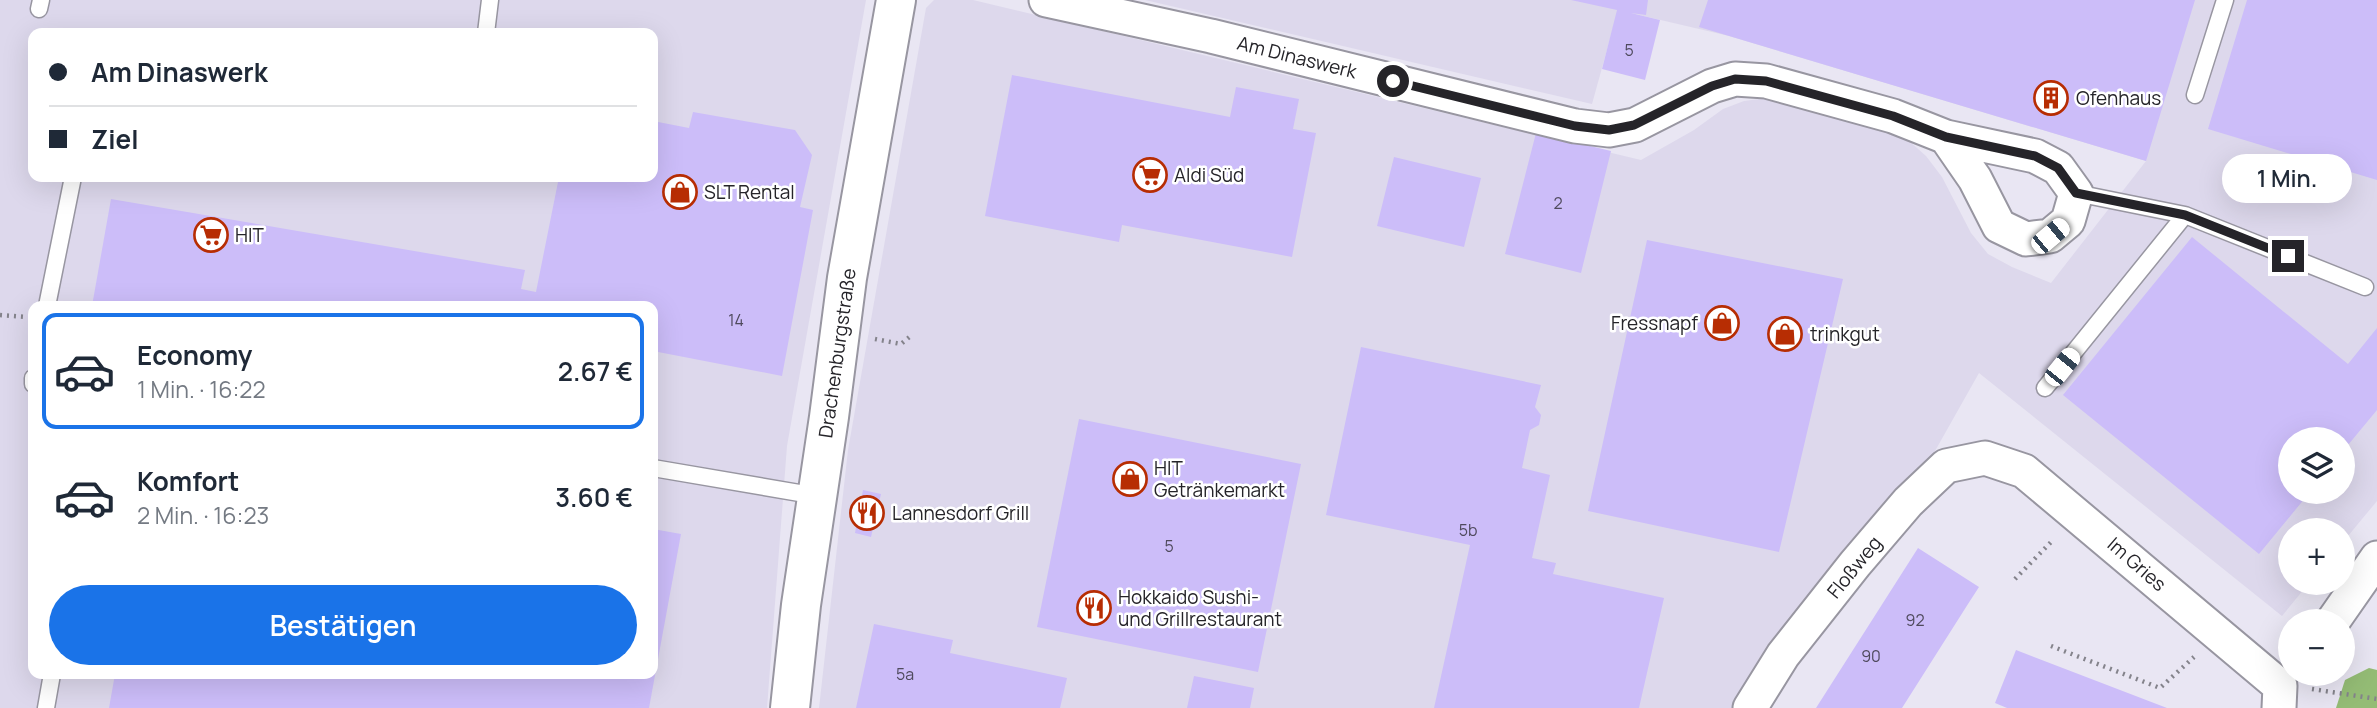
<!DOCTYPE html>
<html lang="de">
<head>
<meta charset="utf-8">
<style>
  :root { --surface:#fff; --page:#f2f2f3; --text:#1f2937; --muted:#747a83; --line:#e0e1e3; --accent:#1a73e8 }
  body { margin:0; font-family:Manrope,sans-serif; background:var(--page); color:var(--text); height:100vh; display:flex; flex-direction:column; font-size:26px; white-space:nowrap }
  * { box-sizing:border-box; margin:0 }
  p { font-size:23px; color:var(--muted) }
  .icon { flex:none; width:38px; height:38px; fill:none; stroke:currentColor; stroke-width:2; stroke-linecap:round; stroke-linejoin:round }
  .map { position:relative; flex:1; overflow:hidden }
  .drawer { position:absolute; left:28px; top:301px; width:630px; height:378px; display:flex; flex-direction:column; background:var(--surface); border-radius:14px; box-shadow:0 7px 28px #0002 }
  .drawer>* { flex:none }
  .guide { position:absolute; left:28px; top:28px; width:630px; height:154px; border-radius:14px; box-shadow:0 7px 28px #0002; display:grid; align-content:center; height:154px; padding:0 21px; background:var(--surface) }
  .controls { position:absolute; left:2278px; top:427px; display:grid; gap:14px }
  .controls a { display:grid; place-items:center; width:77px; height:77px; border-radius:50%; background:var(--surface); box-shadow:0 7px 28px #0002; font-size:35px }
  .end { position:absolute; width:32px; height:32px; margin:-16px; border:9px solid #252429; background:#fff; box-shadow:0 0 0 4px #fff }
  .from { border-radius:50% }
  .bubble { position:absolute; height:49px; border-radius:24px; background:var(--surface); box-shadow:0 7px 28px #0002; font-size:23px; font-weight:600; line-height:49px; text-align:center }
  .car { position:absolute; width:21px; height:42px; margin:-21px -10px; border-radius:9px; box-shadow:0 0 5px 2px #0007; background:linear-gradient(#fff 24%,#345 0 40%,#fff 0 76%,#345 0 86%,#fff 0) }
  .guide b { display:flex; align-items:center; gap:24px; height:66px; font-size:26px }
  .guide b+b { border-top:2px solid var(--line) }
  .guide i { width:18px; height:18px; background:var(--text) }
  ul { padding:12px 0 0; list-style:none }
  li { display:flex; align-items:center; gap:21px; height:116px; margin:0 14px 10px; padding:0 7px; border:4px solid transparent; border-radius:14px }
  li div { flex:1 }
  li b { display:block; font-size:26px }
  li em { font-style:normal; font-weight:600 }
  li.current { border-color:var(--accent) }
  li>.icon { width:63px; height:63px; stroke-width:1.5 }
  .primary-button { display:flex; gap:14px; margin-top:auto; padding:14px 21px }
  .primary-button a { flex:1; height:80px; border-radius:42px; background:var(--accent); color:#fff; font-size:28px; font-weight:600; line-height:80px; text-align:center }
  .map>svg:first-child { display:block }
  .built { fill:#ddd8ec; fill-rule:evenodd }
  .forest { fill:#94bc75 }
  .building { fill:#ccbdf9 }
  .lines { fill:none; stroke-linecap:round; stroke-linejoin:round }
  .service-casing { stroke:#9896a1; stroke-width:19 }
  .minor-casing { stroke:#9896a1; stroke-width:37 }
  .tertiary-casing { stroke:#9896a1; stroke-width:42 }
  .path { stroke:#84838b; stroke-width:4.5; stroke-dasharray:2 5; stroke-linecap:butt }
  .service { stroke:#fff; stroke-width:16 }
  .minor { stroke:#fff; stroke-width:33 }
  .tertiary { stroke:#fff; stroke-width:38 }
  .route { stroke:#252429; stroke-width:9 }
  .labels { text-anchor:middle; stroke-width:5; stroke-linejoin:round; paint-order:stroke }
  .number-label { font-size:16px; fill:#4f4a5d }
  .street-label { font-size:19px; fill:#252429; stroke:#fff }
  .poi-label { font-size:19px; fill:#252429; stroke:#fff; text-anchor:start }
</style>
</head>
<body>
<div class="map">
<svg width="2377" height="708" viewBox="0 0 2377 708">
  <rect width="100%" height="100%" fill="#e9e6f3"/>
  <!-- built -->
  <path class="built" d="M0,0H866L787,446L767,708H0ZM33,33H653V177H33ZM33,306H653V674H33Z
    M934,0H973L1641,160L1694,130L1723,109L1744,101L1767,98L1894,132L1908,140L1926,156L1942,177L1971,233L1988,254L2012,267L2051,283L2146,161L1729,36L1618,10L1592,104L1145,0H2377V501L2343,542V530H2291V583H2309L2282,616L1979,373L1935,451L1777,642L1735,708H819L848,450L926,8ZM2291,439H2343V492H2291Z"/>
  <!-- forest -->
  <path class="forest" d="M2369,668L2377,670V708H2336L2345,680Z"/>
  <!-- building -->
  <path class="building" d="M1571,0H1648L1646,15L1631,13L1660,20L1645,80L1602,69L1617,10Z
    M1708,0H2195L2146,161L1699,27Z
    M2247,0H2377V180L2208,129Z
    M1012,75L1230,117L1236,87L1299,99L1293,129L1316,133L1292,257L1122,225L1119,242L985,216Z
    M693,112L795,130L812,155L800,207L813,210L782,376L653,351V306H92L111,199L525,270L521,289L536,292L559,177H653V121L689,128Z
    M1536,133L1611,151L1581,273L1505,254Z
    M1394,157L1481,178L1464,247L1377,226Z
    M2192,237L2348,364L2377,328V410L2343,451V439H2291V492H2310L2259,554L2063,395Z
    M1647,240L1843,279L1779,552L1588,511Z
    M1361,347L1541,385L1535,407L1541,415L1539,425L1530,430L1522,468L1550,475L1532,558L1556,563L1553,574L1664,598L1639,708H1434L1470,545L1326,515Z
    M1079,419L1301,464L1258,672L1037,627Z
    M863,490L881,494L871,537L855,533Z
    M653,529L681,534L649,708H109L115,674H653Z
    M1918,548L1979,587L1968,604L1902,708H1816Z
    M874,624L953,640L950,653L1067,678L1060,708H856Z
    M2016,650L2167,708H2007L1995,703Z
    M1194,676L1254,688L1250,708H1187Z"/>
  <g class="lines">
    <!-- service casing -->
    <g class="service-casing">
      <path id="service" d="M39,9L41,0
        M486,33L490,0
        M2195,95L2225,0
        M2076,193L2185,215L2365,287
        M47,306L73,177
        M33,378V384
        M2045,388L2185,215
        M653,468L817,496
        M46,708L52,674"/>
    </g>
    <!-- minor casing -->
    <g class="minor-casing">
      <path id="minor" d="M1046,0L1211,36L1575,126L1609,130L1635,125L1712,86L1735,79L1766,81L1893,116L1946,137L2035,156L2058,168L2076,193L2068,221L2050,236L2026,239L1999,226L1975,179L1946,137
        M2333,621L2377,558
        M1750,708L1783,655L1855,564L1908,502L1946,466L1985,458L2024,471L2280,686L2279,708"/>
    </g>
    <!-- tertiary casing -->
    <g class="tertiary-casing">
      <path id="tertiary" d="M790,708L801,605L829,417L847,278L896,0"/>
    </g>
    <!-- path -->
    <path class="path" d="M0,315L27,317
      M875,339L901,344L912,335
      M2015,579L2053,540
      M2051,646L2160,688L2194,657
      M2312,689L2377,699"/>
    <!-- service -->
    <use href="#service" class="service"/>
    <!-- minor -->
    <use href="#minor" class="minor"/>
    <!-- tertiary -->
    <use href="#tertiary" class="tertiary"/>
  </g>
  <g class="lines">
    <!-- route -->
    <path class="route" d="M1393,81L1575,126L1609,130L1634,125L1712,86L1735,79L1766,81L1893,116L1946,137L2035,156L2058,168L2076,193L2185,215L2288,256"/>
  </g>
  <!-- icons -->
  <defs>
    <g id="building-ring" transform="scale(1.75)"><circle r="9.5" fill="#fff" stroke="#b72d03" stroke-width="1.5"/><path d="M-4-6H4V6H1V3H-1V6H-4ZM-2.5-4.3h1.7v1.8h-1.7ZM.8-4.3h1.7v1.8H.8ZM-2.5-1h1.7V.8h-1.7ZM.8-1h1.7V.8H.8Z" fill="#b72d03"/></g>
    <g id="supermarket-ring" transform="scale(1.75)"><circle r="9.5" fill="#fff" stroke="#b72d03" stroke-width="1.5"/><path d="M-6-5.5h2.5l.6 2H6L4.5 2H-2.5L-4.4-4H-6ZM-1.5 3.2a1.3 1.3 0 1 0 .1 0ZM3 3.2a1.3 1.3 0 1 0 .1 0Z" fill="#b72d03"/></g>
    <g id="shop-ring" transform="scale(1.75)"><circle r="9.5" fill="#fff" stroke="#b72d03" stroke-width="1.5"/><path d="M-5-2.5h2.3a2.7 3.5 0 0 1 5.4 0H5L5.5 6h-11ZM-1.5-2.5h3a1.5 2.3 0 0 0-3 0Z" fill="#b72d03"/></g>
    <g id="restaurant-ring" transform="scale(1.75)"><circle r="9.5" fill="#fff" stroke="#b72d03" stroke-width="1.5"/><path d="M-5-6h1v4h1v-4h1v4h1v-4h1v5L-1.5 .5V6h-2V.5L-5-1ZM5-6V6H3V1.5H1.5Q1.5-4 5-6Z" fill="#b72d03"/></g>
  </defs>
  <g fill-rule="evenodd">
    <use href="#building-ring" x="2051" y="98"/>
    <use href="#supermarket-ring" x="1150" y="175"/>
    <use href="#shop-ring" x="680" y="192"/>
    <use href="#supermarket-ring" x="211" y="235"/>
    <use href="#shop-ring" x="1722" y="323"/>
    <use href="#shop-ring" x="1785" y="334"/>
    <use href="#shop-ring" x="1130" y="479"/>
    <use href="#restaurant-ring" x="867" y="513"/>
    <use href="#restaurant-ring" x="1094" y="608"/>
  </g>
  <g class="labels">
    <!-- number labels -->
    <g class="number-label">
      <text x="1629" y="56">5</text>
      <text x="1558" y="209">2</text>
      <text x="736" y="326">14</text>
      <text x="1468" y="536">5b</text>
      <text x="1169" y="552">5</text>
      <text x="1915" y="626">92</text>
      <text x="1871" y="662">90</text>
      <text x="905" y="680">5a</text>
    </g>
    <!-- street labels -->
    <g class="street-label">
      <text transform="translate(1297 57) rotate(14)" y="7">Am Dinaswerk</text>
      <text transform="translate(837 353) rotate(-82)" y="7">Drachenburgstraße</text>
      <text transform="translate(2137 564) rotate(41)" y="7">Im Gries</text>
      <text transform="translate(1854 567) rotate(-51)" y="7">Floßweg</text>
    </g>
    <!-- poi labels -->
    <g class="poi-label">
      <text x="2076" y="105">Ofenhaus</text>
      <text x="1174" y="182">Aldi Süd</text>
      <text x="704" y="199">SLT Rental</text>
      <text x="235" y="242">HIT</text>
      <text x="1698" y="330" text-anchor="end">Fressnapf</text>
      <text x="1810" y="341">trinkgut</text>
      <text x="1154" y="475">HIT<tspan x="1154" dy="22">Getränkemarkt</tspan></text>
      <text x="892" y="520">Lannesdorf Grill</text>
      <text x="1118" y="604">Hokkaido Sushi-<tspan x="1118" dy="22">und Grillrestaurant</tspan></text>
    </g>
  </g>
</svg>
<div class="controls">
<a><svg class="icon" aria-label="layers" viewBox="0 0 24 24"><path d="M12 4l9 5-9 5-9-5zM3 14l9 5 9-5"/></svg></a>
<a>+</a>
<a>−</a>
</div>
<i class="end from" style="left:1393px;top:81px"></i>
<i class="end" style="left:2288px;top:256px"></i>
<div class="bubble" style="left:2222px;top:154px;width:130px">1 Min.</div>
<i class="car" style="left:2050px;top:236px;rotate:50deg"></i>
<i class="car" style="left:2062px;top:367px;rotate:39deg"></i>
<div class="guide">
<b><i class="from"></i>Am Dinaswerk</b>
<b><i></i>Ziel</b>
</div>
<section class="drawer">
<ul>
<li class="current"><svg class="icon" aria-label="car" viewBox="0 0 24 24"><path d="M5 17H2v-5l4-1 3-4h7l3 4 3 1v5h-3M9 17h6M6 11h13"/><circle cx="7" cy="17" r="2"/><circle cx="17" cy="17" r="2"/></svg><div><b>Economy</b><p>1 Min. · 16:22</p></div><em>2.67 €</em></li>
<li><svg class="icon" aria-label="car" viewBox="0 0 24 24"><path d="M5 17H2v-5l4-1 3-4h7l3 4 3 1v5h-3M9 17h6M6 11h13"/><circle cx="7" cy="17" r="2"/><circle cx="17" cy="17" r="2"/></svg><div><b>Komfort</b><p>2 Min. · 16:23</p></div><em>3.60 €</em></li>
</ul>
<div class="primary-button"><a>Bestätigen</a></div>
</section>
</div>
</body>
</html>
